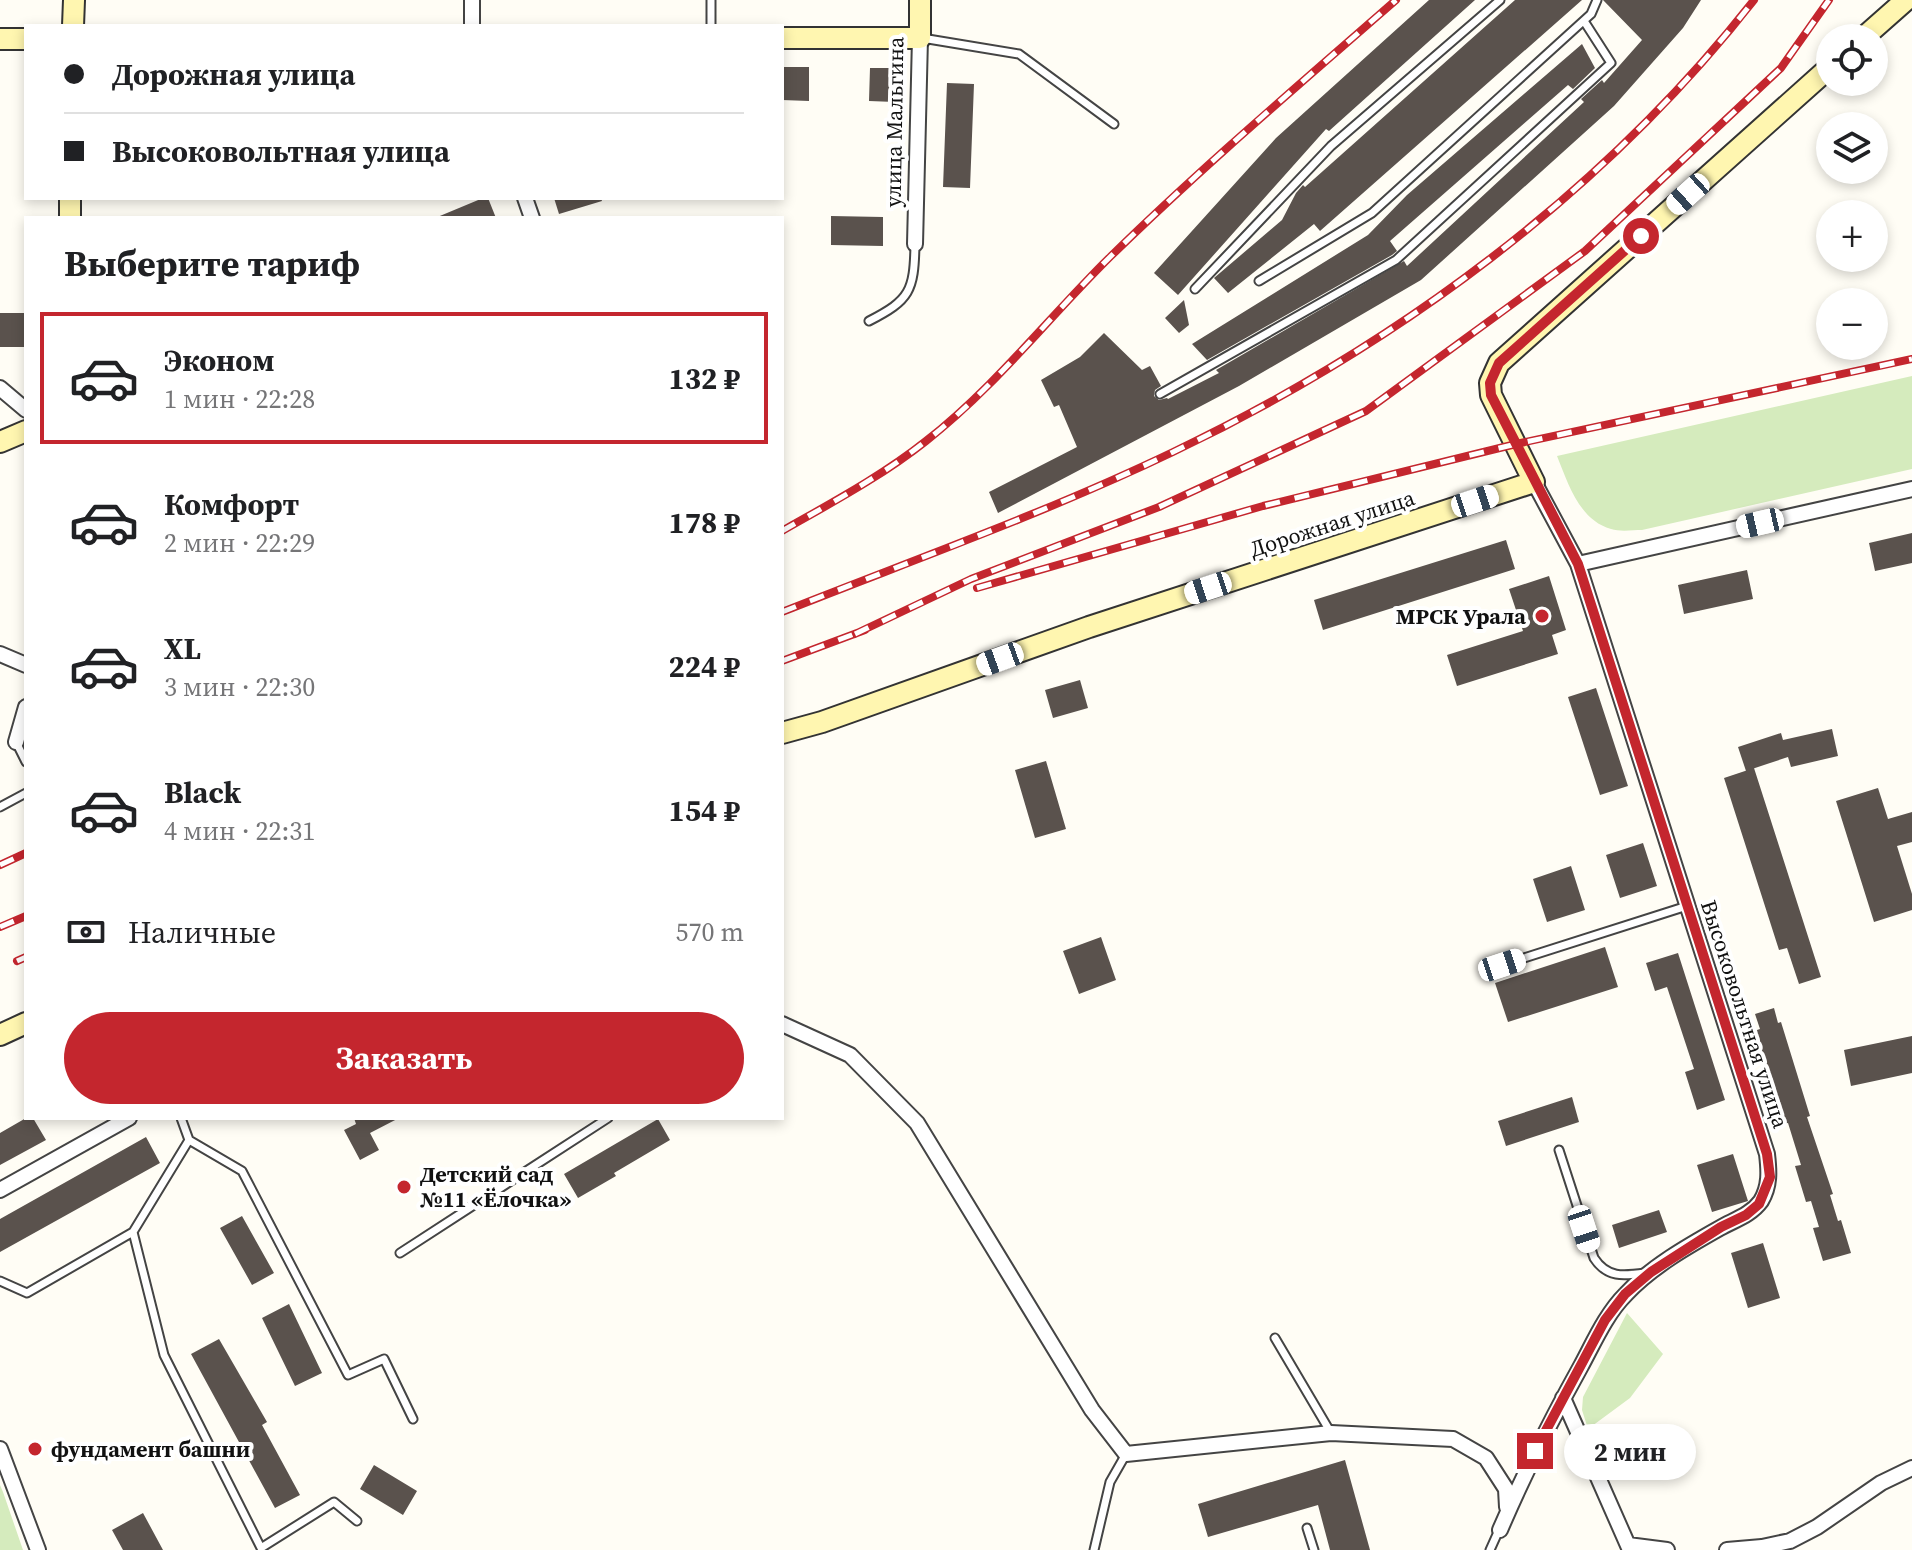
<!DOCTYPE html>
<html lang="ru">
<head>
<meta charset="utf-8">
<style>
  :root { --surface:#fff; --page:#f2f2f2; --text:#202124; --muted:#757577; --line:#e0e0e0; --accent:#c4262e }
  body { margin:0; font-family:"Source Serif 4",serif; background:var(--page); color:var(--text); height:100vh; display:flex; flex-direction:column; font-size:30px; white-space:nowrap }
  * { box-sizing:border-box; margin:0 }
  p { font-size:26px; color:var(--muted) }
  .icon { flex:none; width:44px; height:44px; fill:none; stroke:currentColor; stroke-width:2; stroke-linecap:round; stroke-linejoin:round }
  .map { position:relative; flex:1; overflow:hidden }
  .side { position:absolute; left:24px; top:216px; width:760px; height:904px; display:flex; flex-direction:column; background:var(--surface); border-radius:0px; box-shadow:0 4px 12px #0003 }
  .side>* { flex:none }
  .top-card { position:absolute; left:24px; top:24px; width:760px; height:176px; border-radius:0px; box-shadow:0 4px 12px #0003; display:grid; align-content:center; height:176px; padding:0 40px; background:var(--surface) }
  .controls { position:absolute; left:1816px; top:24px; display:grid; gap:16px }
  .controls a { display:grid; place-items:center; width:72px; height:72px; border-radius:50%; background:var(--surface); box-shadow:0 4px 12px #0003; font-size:40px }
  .end { position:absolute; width:36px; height:36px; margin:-18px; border:10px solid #c4262e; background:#fff; box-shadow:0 0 0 4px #fff }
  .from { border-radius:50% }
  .bubble { position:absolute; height:56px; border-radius:28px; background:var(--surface); box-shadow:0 4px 12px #0003; font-size:26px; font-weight:700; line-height:56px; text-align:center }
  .car { position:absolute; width:24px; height:48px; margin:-24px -12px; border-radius:10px; box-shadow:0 0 6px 2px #0007; background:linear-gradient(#fff 24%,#345 0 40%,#fff 0 76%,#345 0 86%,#fff 0) }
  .top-card b { display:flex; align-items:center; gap:28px; height:76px; font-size:30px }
  .top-card b+b { border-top:2px solid var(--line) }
  .top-card i { width:20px; height:20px; background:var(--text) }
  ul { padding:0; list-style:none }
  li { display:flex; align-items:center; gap:24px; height:132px; margin:0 16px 12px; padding:0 24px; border:4px solid transparent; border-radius:0px }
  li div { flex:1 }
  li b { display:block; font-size:30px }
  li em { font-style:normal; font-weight:700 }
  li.selected { border-color:var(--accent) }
  li>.icon { width:72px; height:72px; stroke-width:1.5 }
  h2 { padding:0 40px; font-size:36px; line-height:96px }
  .pay { display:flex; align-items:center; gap:20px; height:88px; padding:0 40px; font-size:30px }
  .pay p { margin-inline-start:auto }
  .primary-button { display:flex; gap:16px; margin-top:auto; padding:16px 40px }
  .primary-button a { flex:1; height:92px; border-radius:48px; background:var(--accent); color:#fff; font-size:32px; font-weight:700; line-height:92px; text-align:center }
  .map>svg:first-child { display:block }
  .green { fill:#d5ebbd }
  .building { fill:#5a524d }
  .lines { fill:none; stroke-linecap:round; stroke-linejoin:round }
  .lane-casing { stroke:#444; stroke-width:11 }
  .street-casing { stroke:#444; stroke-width:18 }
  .secondary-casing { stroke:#333; stroke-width:24 }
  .lane { stroke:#fff; stroke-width:7 }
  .street { stroke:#fff; stroke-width:14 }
  .secondary { stroke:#fff6b0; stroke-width:20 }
  .rail-casing { stroke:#c4262e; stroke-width:8 }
  .rail { stroke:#fff; stroke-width:5; stroke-dasharray:15; stroke-linecap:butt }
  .route { stroke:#c4262e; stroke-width:10 }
  .poi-dot { fill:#c4262e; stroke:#fff; stroke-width:3 }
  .labels { text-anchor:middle; stroke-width:8; stroke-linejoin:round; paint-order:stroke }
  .street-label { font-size:22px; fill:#111; stroke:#fff }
  .poi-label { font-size:22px; font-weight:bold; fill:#111; stroke:#fff; text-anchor:start }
</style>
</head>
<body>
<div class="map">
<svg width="1912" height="1550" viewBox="0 0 1912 1550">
  <rect width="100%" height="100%" fill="#fffdf5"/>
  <!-- green -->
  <path class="green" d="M1912,376V469L1642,530C1633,530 1620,532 1611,529C1579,520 1568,483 1557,456Z
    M1627,1313L1663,1354L1630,1398L1588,1429L1582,1410L1583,1397Z
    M0,1485L3,1492L23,1550H0Z"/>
  <!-- building -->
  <path class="building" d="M1429,0H1475L1329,131L1326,129L1178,295L1154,273L1276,138Z
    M1515,0H1582L1320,231L1314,224L1228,293L1214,278L1282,220L1296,193L1303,185L1305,187Z
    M1603,0H1701L1683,28L1614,106L1421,280L1239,386L998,513L989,492L1077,447L1059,405L1054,407L1041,380L1080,357L1104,333L1142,370L1150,366L1161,386L1155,390L1154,396L1159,400L1167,398L1168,399L1219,373L1216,370L1404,261L1407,266L1584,102L1581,99L1602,80L1604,83L1642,40Z
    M1582,44L1595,68L1573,89L1568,85L1390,241L1397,251L1392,255L1207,360L1192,344L1368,235L1407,195Z
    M782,67H809V101L782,100Z
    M870,68H895V102L869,101Z
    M947,83L974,84L970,188L943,187Z
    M483,198H488L496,218H435Z
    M554,198H601L602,201L559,214Z
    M831,216L883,217V246L831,245Z
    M1184,300L1189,325L1179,333L1165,318Z
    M0,313H26V347H0Z
    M1912,533V563L1875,571L1869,543Z
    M1506,540L1515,569L1323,630L1314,600Z
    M1747,570L1753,599L1684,614L1678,585Z
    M1549,576L1566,630L1552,635L1558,654L1457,686L1447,655L1523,631L1509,589Z
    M1080,680L1088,708L1053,718L1045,690Z
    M1596,688L1628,786L1600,795L1568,697Z
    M1832,729L1838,756L1791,767L1788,757L1746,771L1738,747L1781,733L1783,740Z
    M1046,761L1066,829L1035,838L1015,770Z
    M1754,768L1821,977L1799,984L1787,948L1779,950L1724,778Z
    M1878,788L1888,819L1912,812V842L1897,846L1912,894V910L1874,922L1836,801Z
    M1643,843L1657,886L1620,898L1606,855Z
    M1571,866L1585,910L1547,922L1533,879Z
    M1101,937L1116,980L1079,994L1063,951Z
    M1605,947L1618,987L1508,1022L1495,983Z
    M1678,953L1725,1100L1697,1110L1685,1072L1694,1069L1667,987L1655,991L1646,963Z
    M1774,1008L1778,1023L1781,1022L1810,1116L1807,1117L1833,1194L1830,1195L1838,1221L1841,1220L1851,1253L1823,1261L1813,1228L1819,1227L1811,1201L1806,1202L1795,1166L1801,1165L1788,1123L1782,1124L1754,1031L1760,1029L1755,1014Z
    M1912,1036V1073L1851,1086L1844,1050Z
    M1572,1097L1579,1122L1506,1146L1498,1121Z
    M26,1118H33L46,1140L0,1165V1133Z
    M354,1118H399L370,1133L379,1150L360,1160L344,1130L356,1124Z
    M658,1119L670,1140L614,1173L616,1176L578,1198L564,1174Z
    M146,1137L160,1163L0,1252V1219Z
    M1733,1154L1748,1201L1712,1212L1697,1165Z
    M1659,1210L1667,1232L1619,1248L1612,1225Z
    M242,1216L274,1273L252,1285L220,1228Z
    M1763,1243L1780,1298L1748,1308L1731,1253Z
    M289,1304L322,1373L295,1386L262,1318Z
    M219,1339L267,1422L262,1425L300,1495L275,1508L191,1354Z
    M1345,1460L1370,1550H1330L1318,1505L1208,1537L1198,1504Z
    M374,1465L417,1491L403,1515L360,1489Z
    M143,1513L163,1550H123L112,1530Z"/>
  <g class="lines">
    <!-- lane casing -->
    <g class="lane-casing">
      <path id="lane" d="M711,26V0
        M922,38L1019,54L1114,124
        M1259,281L1372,213L1591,14L1597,0
        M1195,289L1331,146L1500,0
        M869,321C910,300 914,291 915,245
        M1160,394L1396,260L1611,63L1584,21
        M16,742L26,762
        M0,807L26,793
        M1502,965L1687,906
        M181,1118L189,1140L133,1232L164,1355L261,1548L334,1502L357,1521
        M189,1140L242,1171L348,1375L384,1359L413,1419
        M1559,1150L1594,1258C1607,1278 1623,1276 1645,1273
        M400,1253L608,1118
        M0,1281L27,1293L133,1232
        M1275,1338L1331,1433
        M1307,1528L1314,1550
        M1094,1550L1110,1482L1126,1454
        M1490,1550L1499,1530"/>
    </g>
    <!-- street casing -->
    <g class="street-casing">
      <path id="street" d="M472,26V0
        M525,198L532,218
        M915,244L920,38
        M0,388L26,410
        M1578,564L1912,489
        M0,654L26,665
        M16,742L26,707
        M782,1024L850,1055L917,1123L1092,1410L1126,1454L1331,1433L1453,1439L1486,1458L1506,1489L1507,1507
        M0,1190L129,1118
        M1563,1398L1630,1550
        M0,1449L38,1550
        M1500,1530C1524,1474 1551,1420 1581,1366C1594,1342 1606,1314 1626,1294C1651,1267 1688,1246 1720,1228C1734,1220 1751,1215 1761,1201C1770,1186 1769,1171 1767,1154L1578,564L1534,482
        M1628,1545L1667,1550
        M1727,1550L1762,1547L1790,1541L1817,1527L1881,1483L1912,1468"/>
    </g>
    <!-- secondary casing -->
    <g class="secondary-casing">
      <path id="secondary" d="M73,26L74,0
        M782,38H920V0
        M1863,38L1906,0
        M0,39H26
        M70,218V198
        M0,442L26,431
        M782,733L822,722L1089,627L1534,482L1491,395L1490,383L1499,363L1830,67
        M0,1035L26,1023"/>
    </g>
    <!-- lane -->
    <use href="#lane" class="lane"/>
    <!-- street -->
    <use href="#street" class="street"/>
    <!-- secondary -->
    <use href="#secondary" class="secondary"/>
    <!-- rail casing -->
    <g class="rail-casing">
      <path id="rail" d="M782,531C831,503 882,476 926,441C995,387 1049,317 1111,256C1202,167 1300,84 1396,0
        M977,588L1263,506L1516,444L1912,359
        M782,612C913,560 1046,513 1173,452C1395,346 1602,194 1754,0
        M855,634L971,579L1159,507L1366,411L1585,251L1781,68L1829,0
        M782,661L865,630
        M0,865L26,853
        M0,927L26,916
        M17,961L26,957"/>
    </g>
    <!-- rail -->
    <use href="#rail" class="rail"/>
  </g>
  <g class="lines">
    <!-- route -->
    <path class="route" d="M1535,1451L1605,1320L1625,1294L1651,1272L1721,1227L1746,1215L1759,1204L1770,1177L1767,1154L1578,564L1491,395L1490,383L1499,363L1641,236"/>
  </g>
  <!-- markers -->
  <g class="poi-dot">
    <circle cx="1542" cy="616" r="8"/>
    <circle cx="404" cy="1187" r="8"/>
    <circle cx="35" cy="1449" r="8"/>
  </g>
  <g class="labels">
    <!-- street labels -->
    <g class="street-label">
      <text transform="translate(894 122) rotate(-89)" y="8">улица Мальгина</text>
      <text transform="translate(1332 523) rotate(-18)" y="8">Дорожная улица</text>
      <text transform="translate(1745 1014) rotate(72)" y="8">Высоковольтная улица</text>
    </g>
    <!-- poi labels -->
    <g class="poi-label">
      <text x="1526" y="624" text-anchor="end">МРСК Урала</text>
      <text x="420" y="1182">Детский сад<tspan x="420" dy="25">№11 «Ёлочка»</tspan></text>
      <text x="51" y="1457">фундамент башни</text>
    </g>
  </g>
</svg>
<div class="controls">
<a><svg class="icon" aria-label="locate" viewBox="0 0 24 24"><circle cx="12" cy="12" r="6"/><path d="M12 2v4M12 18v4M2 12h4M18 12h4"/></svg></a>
<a><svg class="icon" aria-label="layers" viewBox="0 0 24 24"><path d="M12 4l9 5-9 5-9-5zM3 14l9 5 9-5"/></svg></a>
<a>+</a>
<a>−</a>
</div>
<i class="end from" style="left:1641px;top:236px"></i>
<i class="end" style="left:1535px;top:1451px"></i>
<div class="bubble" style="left:1564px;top:1424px;width:132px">2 мин</div>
<i class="car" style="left:1688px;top:194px;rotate:228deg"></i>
<i class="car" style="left:1475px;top:501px;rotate:72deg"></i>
<i class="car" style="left:1760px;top:523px;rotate:257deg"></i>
<i class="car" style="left:1208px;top:588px;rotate:252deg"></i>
<i class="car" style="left:1000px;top:659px;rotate:250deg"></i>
<i class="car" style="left:1502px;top:965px;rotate:72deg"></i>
<i class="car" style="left:1584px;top:1229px;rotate:162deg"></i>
<div class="top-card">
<b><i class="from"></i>Дорожная улица</b>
<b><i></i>Высоковольтная улица</b>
</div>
<section class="side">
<h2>Выберите тариф</h2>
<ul>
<li class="selected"><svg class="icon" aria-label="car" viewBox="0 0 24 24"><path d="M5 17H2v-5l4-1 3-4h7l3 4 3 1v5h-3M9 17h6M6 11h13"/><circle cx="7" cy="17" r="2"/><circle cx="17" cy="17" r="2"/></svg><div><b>Эконом</b><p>1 мин · 22:28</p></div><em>132 ₽</em></li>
<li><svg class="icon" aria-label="car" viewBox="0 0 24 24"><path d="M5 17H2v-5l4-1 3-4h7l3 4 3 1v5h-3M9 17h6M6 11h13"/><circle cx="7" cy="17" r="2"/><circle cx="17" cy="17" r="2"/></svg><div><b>Комфорт</b><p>2 мин · 22:29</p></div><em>178 ₽</em></li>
<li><svg class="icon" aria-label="car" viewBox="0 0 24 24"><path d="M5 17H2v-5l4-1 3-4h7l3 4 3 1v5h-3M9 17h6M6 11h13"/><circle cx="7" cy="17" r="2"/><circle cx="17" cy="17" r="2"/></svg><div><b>XL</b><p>3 мин · 22:30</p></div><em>224 ₽</em></li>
<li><svg class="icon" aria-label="car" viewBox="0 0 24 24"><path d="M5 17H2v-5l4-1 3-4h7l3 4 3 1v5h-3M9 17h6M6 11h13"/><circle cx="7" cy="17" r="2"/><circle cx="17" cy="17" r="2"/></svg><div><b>Black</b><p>4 мин · 22:31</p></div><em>154 ₽</em></li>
</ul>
<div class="pay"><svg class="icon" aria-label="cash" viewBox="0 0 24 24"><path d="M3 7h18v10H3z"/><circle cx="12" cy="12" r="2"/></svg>Наличные<p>570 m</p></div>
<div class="primary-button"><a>Заказать</a></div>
</section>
</div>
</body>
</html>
